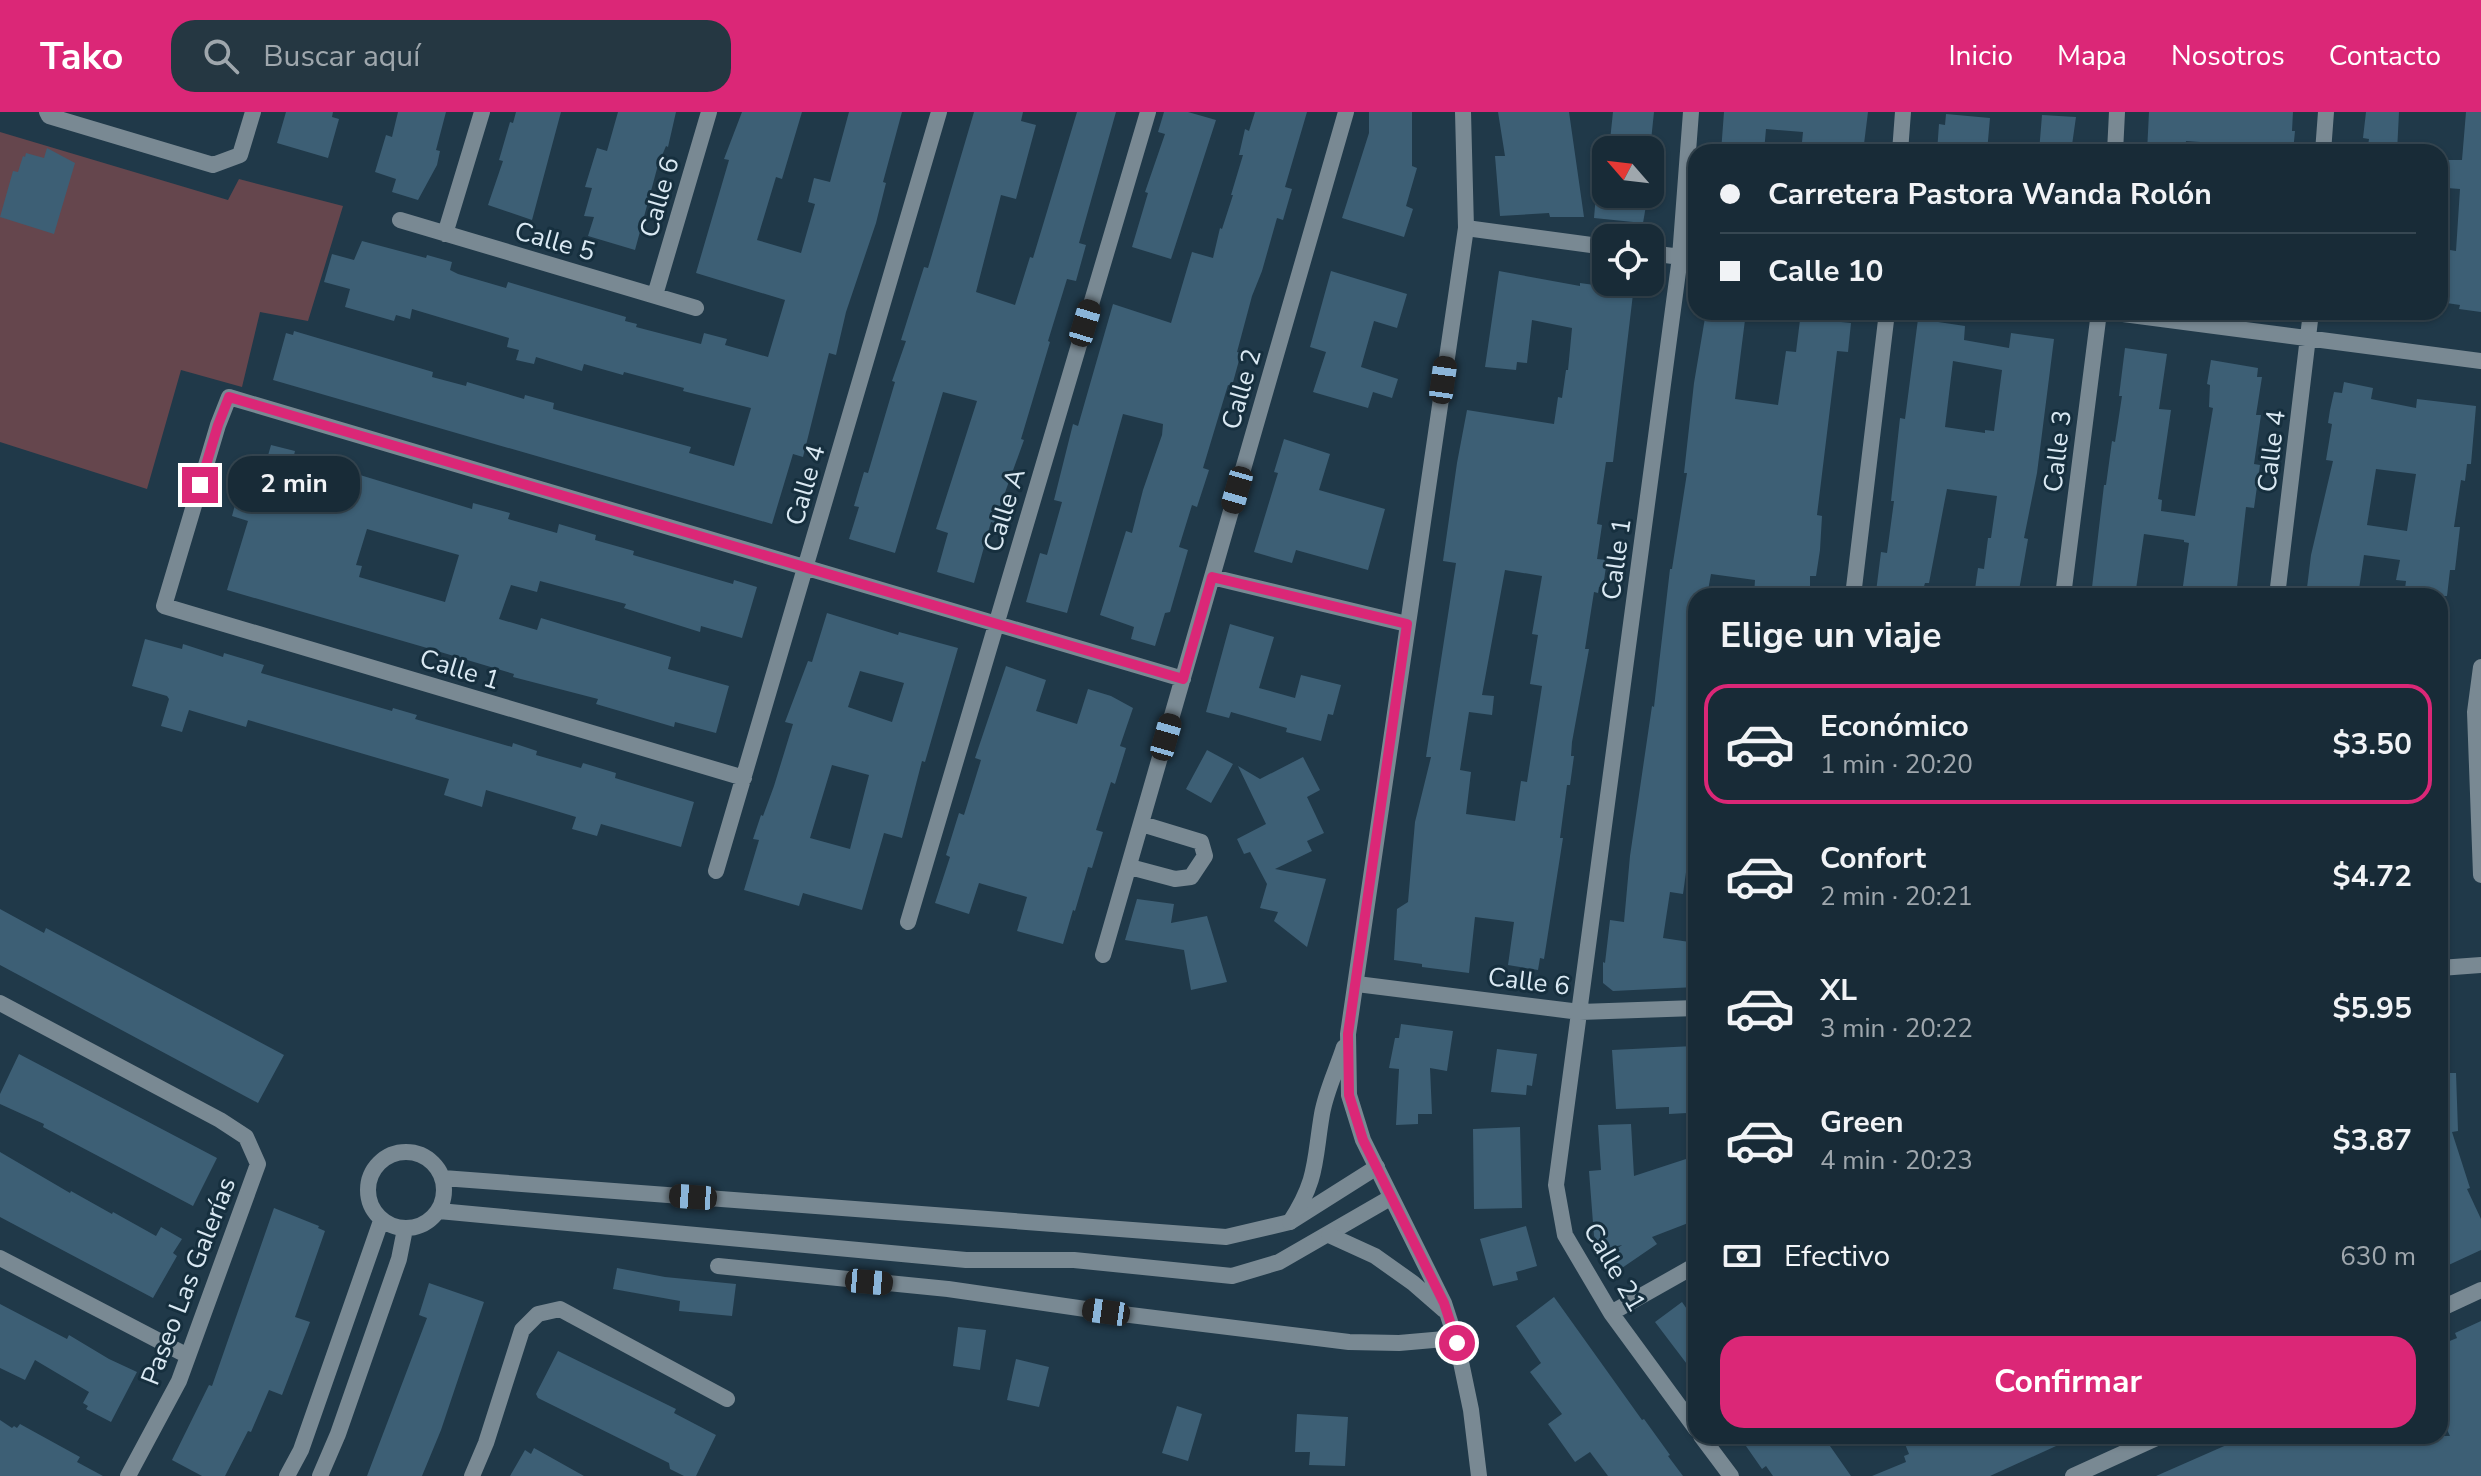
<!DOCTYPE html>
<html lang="es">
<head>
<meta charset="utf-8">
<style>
  :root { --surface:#182b37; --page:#253742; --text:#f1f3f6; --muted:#9fa7ad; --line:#364752; --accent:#db2777 }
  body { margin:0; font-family:"Nunito Sans",sans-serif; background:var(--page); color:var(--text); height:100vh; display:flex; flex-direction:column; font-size:30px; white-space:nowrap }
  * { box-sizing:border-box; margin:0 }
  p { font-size:26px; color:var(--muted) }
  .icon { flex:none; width:44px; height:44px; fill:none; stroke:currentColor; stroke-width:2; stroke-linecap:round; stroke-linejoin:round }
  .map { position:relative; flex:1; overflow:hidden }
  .side { position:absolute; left:1688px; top:476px; width:760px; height:856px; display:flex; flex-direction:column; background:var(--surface); border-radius:24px; box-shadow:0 2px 6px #0004,0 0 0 2px var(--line) }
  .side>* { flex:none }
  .guide { position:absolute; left:1688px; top:32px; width:760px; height:176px; border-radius:24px; box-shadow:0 2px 6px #0004,0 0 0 2px var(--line); display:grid; align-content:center; height:176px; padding:0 32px; background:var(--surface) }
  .needle { width:52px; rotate:298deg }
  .fabs { position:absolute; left:1592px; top:24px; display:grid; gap:16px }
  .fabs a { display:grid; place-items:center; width:72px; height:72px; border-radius:16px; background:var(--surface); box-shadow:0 2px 6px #0004,0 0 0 2px var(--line); font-size:40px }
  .end { position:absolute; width:36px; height:36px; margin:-18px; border:10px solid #db2777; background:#fff; box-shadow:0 0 0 4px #fff }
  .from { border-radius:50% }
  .bubble { position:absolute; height:56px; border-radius:24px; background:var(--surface); box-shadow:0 2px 6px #0004,0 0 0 2px var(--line); font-size:26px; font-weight:700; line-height:56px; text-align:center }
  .car { position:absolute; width:24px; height:48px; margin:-24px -12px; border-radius:10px; box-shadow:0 0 6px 2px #0007; background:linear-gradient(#222 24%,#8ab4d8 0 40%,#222 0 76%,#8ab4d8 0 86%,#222 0) }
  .guide b { display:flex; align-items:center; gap:28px; height:76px; font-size:30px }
  .guide b+b { border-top:2px solid var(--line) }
  .guide i { width:20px; height:20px; background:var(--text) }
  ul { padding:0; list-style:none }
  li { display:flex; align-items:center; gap:24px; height:120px; margin:0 16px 12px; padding:0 16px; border:4px solid transparent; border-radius:24px }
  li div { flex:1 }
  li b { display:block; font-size:30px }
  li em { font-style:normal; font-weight:700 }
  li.selected { border-color:var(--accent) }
  li>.icon { width:72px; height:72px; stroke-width:1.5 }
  h2 { padding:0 32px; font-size:36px; line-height:96px }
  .pay { display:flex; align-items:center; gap:20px; height:88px; padding:0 32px; font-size:30px }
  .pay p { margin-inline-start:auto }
  .action { display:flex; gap:16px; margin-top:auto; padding:16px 32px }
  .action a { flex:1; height:92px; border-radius:24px; background:var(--accent); color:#fff; font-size:32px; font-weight:700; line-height:92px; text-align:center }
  header { display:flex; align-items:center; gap:48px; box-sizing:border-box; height:112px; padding:0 40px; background:var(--accent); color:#fff }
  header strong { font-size:38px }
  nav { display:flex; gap:44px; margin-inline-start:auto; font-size:28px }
  .search { width:560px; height:72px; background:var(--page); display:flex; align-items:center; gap:20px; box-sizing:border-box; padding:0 28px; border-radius:24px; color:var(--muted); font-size:30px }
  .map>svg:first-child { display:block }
  .green { fill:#65464d }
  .building { fill:#3d5f75; fill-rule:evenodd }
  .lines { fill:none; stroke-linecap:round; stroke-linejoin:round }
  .minor { stroke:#798993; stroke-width:16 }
  .tertiary { stroke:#798993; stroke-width:16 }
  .route { stroke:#db2777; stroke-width:10 }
  .labels { text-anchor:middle; stroke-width:6; stroke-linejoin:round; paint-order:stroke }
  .street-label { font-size:26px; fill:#dae9f3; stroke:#162f3e }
</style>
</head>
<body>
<header>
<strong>Tako</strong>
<div class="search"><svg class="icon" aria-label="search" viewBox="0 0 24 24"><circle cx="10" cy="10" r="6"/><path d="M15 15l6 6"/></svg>Buscar aquí</div>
<nav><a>Inicio</a><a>Mapa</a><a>Nosotros</a><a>Contacto</a></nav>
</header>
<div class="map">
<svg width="2481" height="1364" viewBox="0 0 2481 1364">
  <rect width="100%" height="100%" fill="#203949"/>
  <!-- green -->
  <path class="green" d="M0,20L228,88L239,67L343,94L308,209L260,200L242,275L181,258L147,377L0,330Z"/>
  <!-- building -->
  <path class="building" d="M286,0H333L332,5L339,7L328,46L277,31Z
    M398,0H446L436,38L440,39L437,53L418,88L392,80L396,67L375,60L386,23L392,25Z
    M516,0H561L532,108L488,93L503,49L499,48L510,10L513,11Z
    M618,0H676L668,35L666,34L658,53L635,138L588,124L594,105L584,104L592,76L585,75L597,36L607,39Z
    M742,0H802L782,67L776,65L757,128L801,141L815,92L808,90L814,66L830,70L849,0H902L883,70L886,71L876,111L846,200L836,243L829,241L803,345L793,342L772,412L273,268L286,221L293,223L294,219L433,260L432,265L466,274L467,270L524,287L525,283L554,291L553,297L691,335L689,341L734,354L751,296L683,279L684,276L624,260L623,263L584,252L582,259L536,245L534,252L516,248L519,238L507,235L509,226L412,197L410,207L396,203L394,209L345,195L350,177L324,170L332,142L354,148L362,129L426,146L427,143L452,150L450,158L458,162L506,176L508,170L565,187L626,205L625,209L637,212L636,215L701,232L704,221L727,227L725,233L768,245L785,188L696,161L729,48L724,47Z
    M974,0H1023L1021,9L1036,13L1016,87L1001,83L976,180L1015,193L1030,145L1033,146L1077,0H1116L1079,131L1086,133L1076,169L1067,167L1048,229L1050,230L1021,327L1024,328L994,411L991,410L974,471L937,460L948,421L936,417L977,289L943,280L895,441L849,427L859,395L854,394L864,360L868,361L895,270L892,269L906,229L901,228L924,155L928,156Z
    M1164,0H1188L1216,8L1171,147L1132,135L1148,81L1145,80L1165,22L1158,20Z
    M1255,0H1307L1285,75L1292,77L1283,108L1277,106L1262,159L1252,184L1237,240L1241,241L1232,274L1228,273L1203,356L1209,358L1197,395L1192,393L1179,435L1188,438L1170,500L1165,501L1155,534L1131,527L1134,515L1100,503L1126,419L1132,421L1143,378L1162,323L1163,312L1123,302L1067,501L1026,490L1040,441L1047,443L1062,390L1054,388L1073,312L1078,314L1113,192L1171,211L1192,140L1213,146L1220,116L1222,117L1233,83H1231L1243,43H1239L1245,17L1249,19Z
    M1369,0H1412V54L1417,56L1406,94L1413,97L1404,125L1342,106L1369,21Z
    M1498,0H1569L1584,105H1550L1549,101L1500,104L1495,44H1505Z
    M1613,0H1654L1650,38H1609Z
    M1724,0H1868L1863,40H1801L1803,20L1766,17L1764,40H1721Z
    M2149,0H2293L2292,19H2295L2293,40H2228V32L2186,29L2185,40H2147Z
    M2366,0H2399L2397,40H2367L2369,27L2363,26Z
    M2466,0H2481V200L2459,197L2460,193L2440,190L2444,137L2456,139L2460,77L2447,76L2448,48H2462Z
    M1946,2L1990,6L1987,40H1937L1939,12L1945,13Z
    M2042,3L2076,5L2071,40H2039Z
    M47,36L75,51L54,122L0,105L13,59L18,60L23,44L25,45L26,41L44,46Z
    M1596,82H1648L1643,111L1594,106Z
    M1331,159L1407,182L1397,216L1374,209L1361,255L1398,267L1392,286L1373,280L1368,296L1313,280L1326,240L1310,235Z
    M1499,159L1580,174V171L1623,177V180L1633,182L1613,350H1606L1597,412L1602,413L1597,447L1607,448L1603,475H1599L1598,481L1594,480L1585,537H1589L1572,630L1571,644H1574L1570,673H1567L1560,726H1563L1544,847L1540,846L1538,858L1508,853L1514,810L1475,805L1469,861L1422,855V852L1394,848L1397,797L1408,790L1415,710L1431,645H1426L1456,451L1443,449L1457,351L1467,298L1554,312L1558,285L1562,286L1566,258H1568L1572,216L1532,208L1527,251L1517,250L1516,258L1485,255ZM1505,458L1542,464L1532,522L1538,523L1530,572L1542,574L1527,670L1521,669L1515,709L1466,702L1471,660L1460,658L1469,600L1492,603L1494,584L1482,583Z
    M1706,200H1746L1735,287L1778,293L1786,239L1796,240L1801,200H1833L1831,209L1851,211L1848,240L1837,239L1817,403L1822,404L1820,438L1816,464H1810V484H1754L1755,468L1711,462L1707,484H1696V600L1692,599L1686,652L1696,654V688L1683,782L1670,780L1663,826L1696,831V875L1613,879L1603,871V850L1605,851L1610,808L1624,810L1630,744L1652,594L1654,595L1670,457H1672L1687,361H1684L1694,271Z
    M1918,207L1965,214L1964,228L2009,236L2011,221L2054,227L2037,361L2024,426L2028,427L2018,484H1974L1978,456L1984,457L1988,426H1991L1997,384L1947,377L1929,471H1925L1921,484L1876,480L1881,440L1887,441L1894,389H1891L1900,306L1905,307ZM1953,249L2002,258L1994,319L1985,318V321L1945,315Z
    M2125,236L2167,242L2159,297L2171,298L2158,387L2162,388L2161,399L2195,404L2213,296L2209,295L2210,273L2207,272L2211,248L2258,256L2257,265H2262L2256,303H2261L2254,352L2260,353L2254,396L2246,395L2236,484L2182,481L2189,431L2184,430V428L2144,422L2135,484H2091L2104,373H2106L2112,329L2115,330L2122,284H2119Z
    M2344,270L2373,276L2371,287L2416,296L2417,287L2476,294L2471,352H2467L2465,369L2461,368L2454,415H2460L2455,458H2450L2447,484H2404L2406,469L2396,468L2400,448L2364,443L2358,484H2306L2311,443L2333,349L2326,348L2332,312L2328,311L2330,298L2334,280L2342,281ZM2376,357L2416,362L2407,419L2367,413Z
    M1284,327L1330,342L1319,378L1385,397L1368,458L1296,438L1292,451L1254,440L1278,361L1274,360Z
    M271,333L295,339L294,343L472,397L473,391L510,401L508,407L557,421L559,412L596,423L595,428L634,439L633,443L733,472L734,468L757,475L742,526L701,514L700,520L624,496L626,492L540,469L537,480L511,473L499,507L537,518L541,506L671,545L668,557L729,574L716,621L675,610L674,615L596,592L598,587L513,565L514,562L427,536L227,478L248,409L232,404L239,378L257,382ZM367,417L459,443L445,490L359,465L362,454L356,453Z
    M827,501L898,523L899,520L958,536L925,650L922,649L902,726L884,721L862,798L803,781L799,794L744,778L759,728L753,727L761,703L763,704L774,674L793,612L785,610L808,549L812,550ZM860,559L904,571L892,610L848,595ZM832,653L869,663L850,737L810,726Z
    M1230,512L1274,525L1259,576L1295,586L1301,563L1341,573L1333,603L1328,602L1321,629L1286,620L1287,616L1231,600L1229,606L1206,600Z
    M145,527L182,537L183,532L223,545L224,541L264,553L261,561L392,599L393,596L417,603L415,607L512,635L513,631L537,639L536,643L581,656L583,651L616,661L615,666L694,690L681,735L601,712L597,724L572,717L576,705L486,678L482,695L444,683L449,667L248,608L246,615L189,598L182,620L161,614L169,587L167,584L132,574Z
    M1006,554L1046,568L1036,599L1077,612L1088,577L1111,584L1133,596L1120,634L1126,636L1115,672L1111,670L1096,718L1103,720L1092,756L1088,755L1075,799L1073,798L1063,832L1017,819L1027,785L979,771L969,802L935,791L950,745L946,743L959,701L964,703L981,648L975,646Z
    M1207,638L1233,652L1211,691L1186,677Z
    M1303,645L1320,678L1307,685L1324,721L1307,729L1312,739L1275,757L1326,767L1307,835L1274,809L1278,800L1260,796L1267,772L1250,740L1244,742L1237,727L1266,712L1238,654L1260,667Z
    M1137,787L1174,792L1171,811L1207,804L1227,870L1191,878L1184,838L1125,828Z
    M0,797L44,821L46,816L284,943L258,991L0,853Z
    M1401,912L1453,919L1447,959L1430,956L1432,1002H1418V1012L1396,1013L1399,957L1389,956L1395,926H1399Z
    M1694,934L1696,993H1687V1001L1669,1002V995L1616,997L1612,938Z
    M1497,937L1537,942L1532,974L1527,973L1526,983L1491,980Z
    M19,942L217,1046L193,1094L43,1015L44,1012L0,992V982Z
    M2440,961H2456L2458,1019L2452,1020L2470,1076L2467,1077L2481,1107V1138L2440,1157Z
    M1631,1012L1634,1064L1686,1047L1692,1062L1696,1061V1108L1652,1125L1657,1132L1619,1158L1608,1143L1622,1133L1604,1137L1594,1124L1589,1059L1601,1058L1598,1013Z
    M1520,1015L1522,1096L1474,1097L1473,1017Z
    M0,1040L70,1081L71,1079L112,1102L113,1100L156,1124L161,1115L182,1127L173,1141L177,1144L153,1186L0,1105Z
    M274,1096L319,1114L318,1116L325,1119L295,1205L310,1210L282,1283L269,1278L251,1320L248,1319L225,1364H202L172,1348L209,1273L212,1274Z
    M1526,1114L1537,1154L1516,1160L1518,1168L1493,1174L1480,1127Z
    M617,1156L665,1165L736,1172L732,1204L679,1199L680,1189L613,1177Z
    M429,1171L484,1190L441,1318L422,1364H367L427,1206L419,1203Z
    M1554,1185L1642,1308L1644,1307L1670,1343L1668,1344L1683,1364H1608L1590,1340L1575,1350L1548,1312L1562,1302L1530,1260L1541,1251L1516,1214Z
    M1682,1190L1696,1210V1264L1655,1210Z
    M0,1192L67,1227L69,1223L109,1247L137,1260L111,1310L86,1297L88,1294L83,1291L89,1280L35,1248L25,1268L0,1256Z
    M2481,1209V1364H2156L2247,1324H2450L2440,1303V1233L2457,1226L2455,1221Z
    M958,1215L986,1218L980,1258L953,1254Z
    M558,1239L676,1297L674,1301L716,1323L696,1364H684L670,1357L669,1351L538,1286L536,1282Z
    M1016,1247L1049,1255L1039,1295L1007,1288Z
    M1177,1294L1202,1302L1188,1349L1162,1341Z
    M1297,1302L1348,1305L1345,1354L1309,1353L1310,1340H1295Z
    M0,1308L12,1316L14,1314L17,1316L20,1312L80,1345L77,1350L103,1364H0Z
    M1739,1324H1823L1851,1364H1773L1766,1354L1762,1357Z
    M1923,1324H2078L1990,1364H1872L1906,1350L1904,1344L1909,1342L1905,1332Z
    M534,1336L584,1364H510L525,1338L531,1342Z"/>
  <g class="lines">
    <!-- minor -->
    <path class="minor" d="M47,0L49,4L213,53L240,43L253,0
      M1691,0L1680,145L1556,1073L1565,1123L1611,1201L1696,1317
      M1900,40L1903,0
      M2115,40L2117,0
      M2323,40L2326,0
      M400,108L696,196
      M1466,116L1606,135
      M445,122L482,0
      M1650,141L1696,147
      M655,183L709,0
      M2108,200L2481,249
      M1212,465L1407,512
      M1853,484L1887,200
      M2063,484L2099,200
      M2277,484L2311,200
      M2481,555L2475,600L2481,763
      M744,666L164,494L218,313L229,285L1183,567
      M1130,755L1175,767L1191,765L1205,744L1201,730L1142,712
      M716,759L939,0
      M908,810L1148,0
      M1103,843L1346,0
      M2440,856L2481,853
      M1357,872L1580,900L1696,896
      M0,891L220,1008L246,1025L258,1052L179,1269L128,1364
      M368 1078a38 38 0 1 1 76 0a38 38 0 1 1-76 0Z
      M443,1066L1226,1125L1290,1110L1377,1055
      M439,1099L966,1148H1074L1232,1164L1279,1150L1390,1086
      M0,1146L188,1244
      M718,1154L948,1177L1106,1200L1349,1230L1399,1231L1456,1226
      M2440,1197L2481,1178
      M1611,1201L1696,1153
      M1701,1324L1731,1364
      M287,1364L301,1338L381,1109
      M320,1364L338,1322L399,1147L405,1117
      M472,1364L486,1331L522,1218L538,1202L560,1197L727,1287
      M2073,1364L2161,1324"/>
    <!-- tertiary -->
    <path class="tertiary" d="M1463,0L1466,116L1348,922L1349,983L1363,1028L1444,1191L1457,1231L1471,1298L1479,1364
      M1290,1110C1318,1067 1314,1049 1322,1002C1326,979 1337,957 1344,935
      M1329,1123L1375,1144L1413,1171L1444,1198"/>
  </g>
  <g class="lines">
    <!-- route -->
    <path class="route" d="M200,373L218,313L229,285L1183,567L1212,465L1407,512L1348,922L1349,983L1363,1028L1444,1191L1457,1231"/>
  </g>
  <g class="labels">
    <!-- street labels -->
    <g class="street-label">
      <text transform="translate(659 85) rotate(-74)" y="9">Calle 6</text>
      <text transform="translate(555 129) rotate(16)" y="9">Calle 5</text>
      <text transform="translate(1241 277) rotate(-74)" y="9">Calle 2</text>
      <text transform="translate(2057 339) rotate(-83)" y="9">Calle 3</text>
      <text transform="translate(2271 339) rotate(-83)" y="9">Calle 4</text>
      <text transform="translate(805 373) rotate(-74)" y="9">Calle 4</text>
      <text transform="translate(1004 398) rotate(-73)" y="9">Calle A</text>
      <text transform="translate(1616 447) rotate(-82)" y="9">Calle 1</text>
      <text transform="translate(460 557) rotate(17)" y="9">Calle 1</text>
      <text transform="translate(1529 869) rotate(7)" y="9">Calle 6</text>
      <text transform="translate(1615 1155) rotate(60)" y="9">Calle 21</text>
      <text transform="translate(188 1169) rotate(-69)" y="9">Paseo Las Galerías</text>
    </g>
  </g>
</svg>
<div class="fabs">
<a><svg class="needle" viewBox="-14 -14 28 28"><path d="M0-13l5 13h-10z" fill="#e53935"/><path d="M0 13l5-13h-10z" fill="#9fa7ad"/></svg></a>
<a><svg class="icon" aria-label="locate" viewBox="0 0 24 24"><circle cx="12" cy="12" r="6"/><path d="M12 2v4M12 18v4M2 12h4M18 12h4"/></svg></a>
</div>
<i class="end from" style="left:1457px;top:1231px"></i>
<i class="end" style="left:200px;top:373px"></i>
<div class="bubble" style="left:228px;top:344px;width:132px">2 min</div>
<i class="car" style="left:1085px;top:211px;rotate:17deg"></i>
<i class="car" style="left:1443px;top:268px;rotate:8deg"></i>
<i class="car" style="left:1237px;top:378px;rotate:196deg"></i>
<i class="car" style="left:1166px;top:625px;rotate:16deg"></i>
<i class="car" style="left:693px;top:1085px;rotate:274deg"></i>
<i class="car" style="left:869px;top:1170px;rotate:95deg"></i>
<i class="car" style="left:1106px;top:1200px;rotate:278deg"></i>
<div class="guide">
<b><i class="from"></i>Carretera Pastora Wanda Rolón</b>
<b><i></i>Calle 10</b>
</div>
<section class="side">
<h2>Elige un viaje</h2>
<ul>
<li class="selected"><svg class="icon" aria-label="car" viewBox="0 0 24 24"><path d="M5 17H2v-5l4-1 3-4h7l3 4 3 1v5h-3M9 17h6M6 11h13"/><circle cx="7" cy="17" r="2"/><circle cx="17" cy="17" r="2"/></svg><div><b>Económico</b><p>1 min · 20:20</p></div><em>$3.50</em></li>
<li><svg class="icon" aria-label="car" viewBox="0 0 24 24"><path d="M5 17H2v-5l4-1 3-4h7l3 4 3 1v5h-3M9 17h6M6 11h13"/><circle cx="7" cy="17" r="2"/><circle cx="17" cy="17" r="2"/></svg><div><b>Confort</b><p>2 min · 20:21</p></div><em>$4.72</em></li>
<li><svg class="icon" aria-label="car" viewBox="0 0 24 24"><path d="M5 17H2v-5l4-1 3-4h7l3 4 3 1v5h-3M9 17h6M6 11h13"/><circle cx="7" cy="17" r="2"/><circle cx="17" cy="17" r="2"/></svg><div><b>XL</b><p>3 min · 20:22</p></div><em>$5.95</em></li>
<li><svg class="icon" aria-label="car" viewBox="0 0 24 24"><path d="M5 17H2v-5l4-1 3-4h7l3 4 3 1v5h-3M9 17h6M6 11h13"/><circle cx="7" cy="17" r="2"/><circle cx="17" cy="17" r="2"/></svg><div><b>Green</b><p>4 min · 20:23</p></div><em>$3.87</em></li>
</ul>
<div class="pay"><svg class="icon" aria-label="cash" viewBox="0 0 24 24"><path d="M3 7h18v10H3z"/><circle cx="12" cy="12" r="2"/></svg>Efectivo<p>630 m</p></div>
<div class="action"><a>Confirmar</a></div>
</section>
</div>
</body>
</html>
